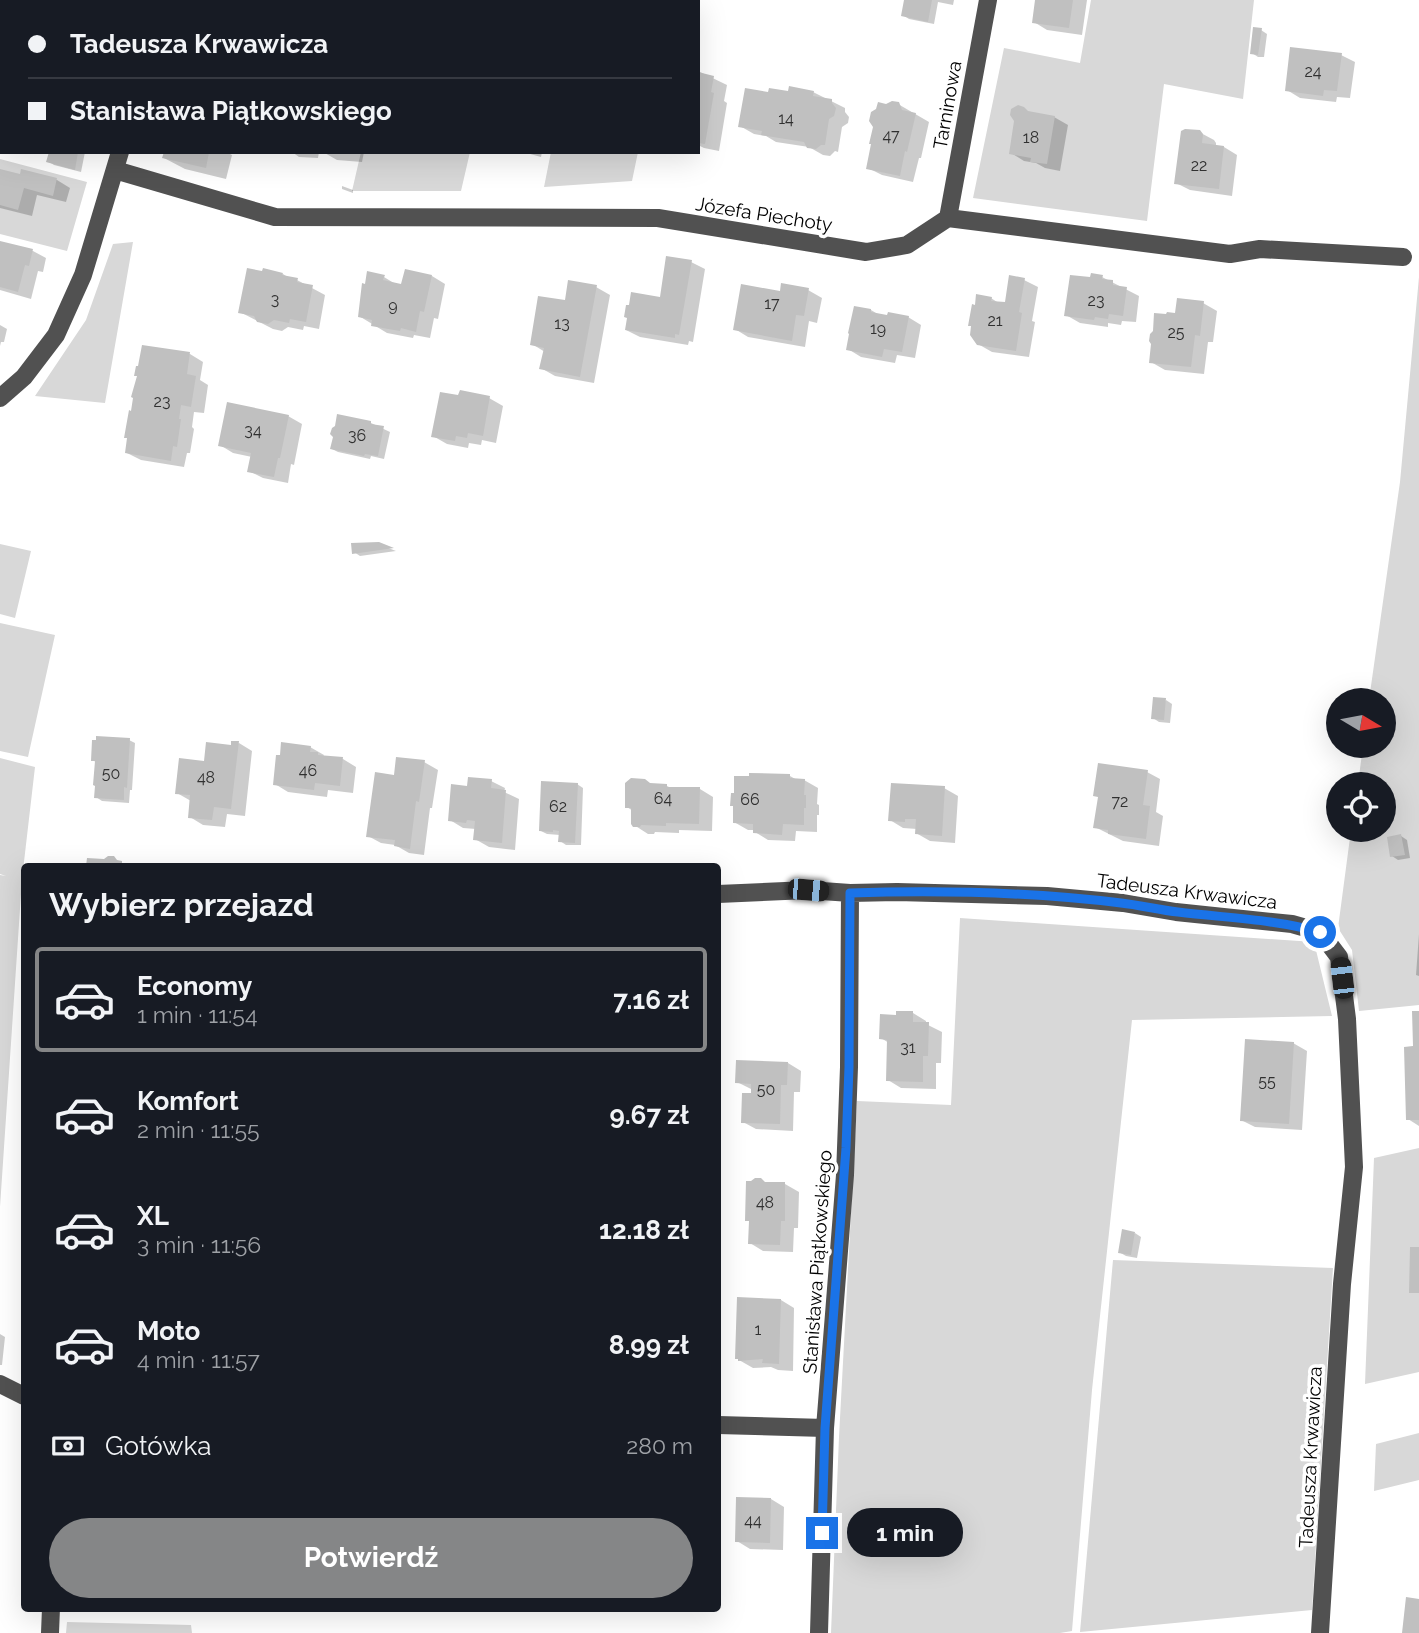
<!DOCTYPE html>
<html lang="pl">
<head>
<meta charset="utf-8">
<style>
  :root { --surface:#171b24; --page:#20242c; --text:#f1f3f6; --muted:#9ea1a6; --line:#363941; --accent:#858687 }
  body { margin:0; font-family:Raleway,sans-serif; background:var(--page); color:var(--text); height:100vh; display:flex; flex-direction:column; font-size:26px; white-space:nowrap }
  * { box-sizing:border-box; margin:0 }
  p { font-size:23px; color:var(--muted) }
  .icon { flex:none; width:38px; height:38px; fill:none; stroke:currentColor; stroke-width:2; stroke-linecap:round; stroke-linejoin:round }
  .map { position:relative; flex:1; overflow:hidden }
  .side { position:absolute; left:21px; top:863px; width:700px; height:749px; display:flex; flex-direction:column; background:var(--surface); border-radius:7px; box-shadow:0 7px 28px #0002 }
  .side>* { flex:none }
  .top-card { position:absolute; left:0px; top:0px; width:700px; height:154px; box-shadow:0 7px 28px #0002; display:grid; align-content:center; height:154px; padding:0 28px; background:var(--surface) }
  .needle { width:46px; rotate:100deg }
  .controls { position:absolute; left:1326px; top:688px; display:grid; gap:14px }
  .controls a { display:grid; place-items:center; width:70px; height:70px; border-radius:50%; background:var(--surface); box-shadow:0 7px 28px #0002; font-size:35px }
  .end { position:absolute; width:32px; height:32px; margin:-16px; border:9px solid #1a73e8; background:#fff; box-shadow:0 0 0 4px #fff }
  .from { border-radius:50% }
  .bubble { position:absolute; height:49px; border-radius:24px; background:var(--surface); box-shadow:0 7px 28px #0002; font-size:23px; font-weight:700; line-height:49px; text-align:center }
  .car { position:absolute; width:21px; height:42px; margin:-21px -10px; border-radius:9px; box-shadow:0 0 5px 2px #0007; background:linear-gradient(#222 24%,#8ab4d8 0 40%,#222 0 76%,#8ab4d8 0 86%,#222 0) }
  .top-card b { display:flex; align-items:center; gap:24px; height:66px; font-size:26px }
  .top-card b+b { border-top:2px solid var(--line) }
  .top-card i { width:18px; height:18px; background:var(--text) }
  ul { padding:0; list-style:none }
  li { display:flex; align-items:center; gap:21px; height:105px; margin:0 14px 10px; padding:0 14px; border:4px solid transparent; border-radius:7px }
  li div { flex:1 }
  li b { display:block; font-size:26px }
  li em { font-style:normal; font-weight:700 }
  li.selected { border-color:var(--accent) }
  li>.icon { width:63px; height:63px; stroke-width:1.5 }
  h2 { padding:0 28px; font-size:32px; line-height:84px }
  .pay { display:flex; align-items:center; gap:18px; height:77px; padding:0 28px; font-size:26px }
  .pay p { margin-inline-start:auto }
  .cta { display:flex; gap:14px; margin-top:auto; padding:14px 28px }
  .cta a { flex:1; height:80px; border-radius:42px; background:var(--accent); color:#fff; font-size:28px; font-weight:700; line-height:80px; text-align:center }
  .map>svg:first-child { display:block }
  .green { fill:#d8d8d8 }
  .shadow { fill:#0003 }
  .building { fill:#c0c0c0 }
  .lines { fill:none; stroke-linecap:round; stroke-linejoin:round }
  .minor { stroke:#515151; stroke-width:18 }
  .route { stroke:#1a73e8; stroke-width:9 }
  .labels { text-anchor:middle; stroke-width:7; stroke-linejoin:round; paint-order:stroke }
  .number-label { font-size:16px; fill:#303030 }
  .street-label { font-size:19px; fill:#000; stroke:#fff }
</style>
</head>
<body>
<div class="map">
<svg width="1419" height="1633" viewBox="0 0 1419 1633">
  <rect width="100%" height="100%" fill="#fff"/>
  <!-- green -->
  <path class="green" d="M1091,0H1254L1243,99L1164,84L1147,221L973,198L1004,48L1080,63Z
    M361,152H470L461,191H352Z
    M551,152H638L632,181L544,187Z
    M0,159L87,182L67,251L0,234Z
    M133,242L105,403L35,396L86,320L113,244Z
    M1419,277V1005L1359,1011L1352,950L1338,928L1351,830H1384V784H1358L1363,746H1384V700H1369L1400,482Z
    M0,544L31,551L15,618L0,614Z
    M0,623L55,635L28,757L0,751Z
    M0,758L35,767L22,879L0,1207V875L6,876L0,874Z
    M960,918L1314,942L1332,1016L1132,1020L1092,1390L1072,1631L1060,1633H831L839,1437L857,1101L951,1105Z
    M1419,1148V1372L1365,1384L1374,1158Z
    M1113,1260L1333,1268L1312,1610L1080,1632Z
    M1419,1433V1480L1374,1491L1376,1444Z
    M67,1622L191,1625L192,1633H66Z"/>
  <!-- shadow -->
  <path class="shadow" d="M905,0H954L953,5L938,2L934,24L909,19L903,15Z
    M1037,0H1087L1082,35L1047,30L1034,22Z
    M1261,30L1267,34L1264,57H1258L1252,53Z
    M1341,55L1355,62L1350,98L1337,97L1336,102L1300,98L1287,90Z
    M698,71L727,85L724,101L727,103L719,151L704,148L698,145Z
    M813,92L845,108V112L849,117L848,123L842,127L838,152L835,151L830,156L823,155L809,147L776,142L766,136L754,134L740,126L770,94Z
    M898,104L929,122L921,158H919L913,182L882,175L868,168L878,110L886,106Z
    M1033,114L1054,117L1068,125L1060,171L1045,168L1036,163L1024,161L1011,153Z
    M1199,132L1214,140L1216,143V146L1224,147L1237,155L1232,196L1190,190L1176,183Z
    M51,152H85L81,172L54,165L48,161Z
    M166,152H226L232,155L226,179L185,169L164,158Z
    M292,152H319L318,158L299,157Z
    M323,152H364L362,162L337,160Z
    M523,152H542L541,157Z
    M0,171L21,176L22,171L57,180L70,188L66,202L37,195L32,216L0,208Z
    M342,186L353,190V193L342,189Z
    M0,242L33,251L46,258L43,272L38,271L31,299L0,290Z
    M691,262L705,269L693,342L689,341L688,345L640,337L626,330L661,299Z
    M264,270L283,274L289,278L297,280L325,295L319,329L304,326L303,330L288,327L282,331L273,329L240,312Z
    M432,276L445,284L438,319L434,318L430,338L414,335L413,338L387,333L359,316L384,277L397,285Z
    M1102,277L1139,296L1136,322L1122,321L1121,325L1108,323V327L1080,323L1066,315L1092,279Z
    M1024,280L1038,287L1032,321L1035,322L1029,357L992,352L978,344L991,298L1000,304H1006Z
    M596,287L610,295L594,383L555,376L541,368L545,352L532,344L566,302Z
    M808,290L822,298L817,323L809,321L805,347L748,337L735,329L781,293Z
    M1203,303L1217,311L1213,342H1208L1204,374L1165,370L1151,362L1176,315Z
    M871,310L881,316L908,317L921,325L915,358L897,355L895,363L861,357L848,349Z
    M0,325L7,329L4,342H1L0,346Z
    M143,347L190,354L203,362L200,380L208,385L204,413L194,412L192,427L194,429L190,453H187L184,467L141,460L127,453Z
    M489,398L503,406L496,443L482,440L481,445L469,443L468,448L447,444L433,436Z
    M288,416L302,424L294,465L291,464L288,483L263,478L249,471L252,457L233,453L220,445Z
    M371,423L390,432L384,459L371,456L370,459L338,452L332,449Z
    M378,544L396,551L360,556L354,552Z
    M1166,700L1172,704L1170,723L1159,722L1153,718Z
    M129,740L135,743L132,790H130L129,803L102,801L96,797V762L92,760Z
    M239,743L252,751L245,816L227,814L225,827L203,825L190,817L191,801L177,793L205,763Z
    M310,747L324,755L323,757L343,759L356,767L353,793L328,790L327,797L288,792L275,784Z
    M424,762L438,770L432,808H430L424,855L409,853L395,845L381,843L368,836L396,776Z
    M1147,772L1160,779L1156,812L1163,816L1159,846L1123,841L1095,827Z
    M790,776L797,780H804L818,788L817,804L819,805V815H817V832L796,831L795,841L768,840L755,832V830H748L734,822Z
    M491,781L505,788L504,792L519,799L515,850L489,847L475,839L476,829L463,828L450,820L469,788Z
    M577,784L583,788L581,845H566L560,841V835L547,834L541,831Z
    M667,786L671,788L700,789L713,797L712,831L679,830V833L655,832L654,834H648L634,825L633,811L627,807Z
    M944,788L958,796L955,843L930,841L916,833L917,829L903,828L890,820Z
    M1401,836L1407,840L1410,858L1398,860L1392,856Z
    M1419,934V976L1416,975Z
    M898,1013H913L926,1021V1024L942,1032L941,1063H936V1089L901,1088L888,1080L889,1043L881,1038Z
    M1419,1013V1126L1408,1119Z
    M1293,1043L1307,1051L1302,1130L1255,1127L1241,1120Z
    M788,1063L801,1071L800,1092H794L793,1131L756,1129L743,1122L753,1090L737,1082Z
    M767,1184H785L799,1192L798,1228H794L793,1252L763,1251L750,1243Z
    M1135,1233L1141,1237L1137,1258L1126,1256L1119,1252Z
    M781,1300L794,1308L793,1371L778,1370L771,1367L753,1368L739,1360Z
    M0,1334L5,1337L2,1365H0Z
    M771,1499L784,1507L783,1550L750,1549L737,1541Z"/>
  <!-- building -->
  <path class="building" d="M904,0H932L928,22L901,16Z
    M1035,0H1073L1069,28L1032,23Z
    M1253,27L1262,28L1258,55L1250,54Z
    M1290,47L1342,53L1337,91L1324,90L1323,96L1285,91Z
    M698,72L714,76L711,92L714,93L705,144L698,143Z
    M789,86L814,91L813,96L832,99V103L836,108L834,116L829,119L825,145H821L816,149L807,148L804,142L761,135L762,131L738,127L745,88L768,92L769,88L788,91Z
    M892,101L899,102L902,110L916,113L907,152L905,151L900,176L866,169L871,144H869L873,127L869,121L871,112L876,109L878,102L886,104Z
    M1018,105L1024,107L1028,111L1055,116L1047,164L1030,162L1031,158L1009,154L1014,121L1010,115L1011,109Z
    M1185,129L1200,130L1203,134L1202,143L1224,146L1219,189L1174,184L1181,131Z
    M49,152H78L75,170L46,162Z
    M164,152H209L206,168L162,158Z
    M0,169L20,174L21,169L57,178L53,196L24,188L18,210L0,205Z
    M0,241L33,249L29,266L25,265L18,292L0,287Z
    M666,256L692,260L679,335L675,334V338L625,330L627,318L624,317L626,305H629L631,292L660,297Z
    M247,268L262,271L263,268L283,273L282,275L298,278L297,282L313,285L306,322L290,319L289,323L274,320L268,324L257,322L254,316L238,313Z
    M405,269L432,275L424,312L420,311L416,332L401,328L400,331L371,326L372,320L358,317L362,283L365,284L367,271L385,275L383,280L401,284Z
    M1091,273L1103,275L1102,279L1113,280V285L1127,287L1123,316L1109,314L1108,319L1095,317L1094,320L1064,316L1070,275L1090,277Z
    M1009,275L1025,278L1019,312L1022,313L1016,351L977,345L970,335L971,326H968L972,304L975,305L976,294L992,297L991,301L1005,302Z
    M568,280L597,285L580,377L539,369L544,348L530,345L538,296L565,300Z
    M781,283L809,288L804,316L796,315L792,341L733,330L741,284L780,291Z
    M1177,298L1204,301L1200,336L1195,335L1191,367L1149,363L1151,344L1149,341L1150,334L1153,331L1154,313L1166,314L1167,312L1175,313Z
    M854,306L871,309V312L887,315L888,312L909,316L902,352L884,349L882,357L846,350L849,334L848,333Z
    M142,345L190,352L187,374L196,376L191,407L181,405L179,419H181L177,447L173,446L171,461L125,453L127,438H124L129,410L131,411L133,398L131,397L137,376H134L136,366H138Z
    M460,390L490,396L483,436L468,433L467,438L456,436L455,441L431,437L440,392L458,395Z
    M227,402L289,415L280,458H278L274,477L247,472L251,453L218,446Z
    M337,414L371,421V424L384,426L378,456L365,454L364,456L330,449L333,437L330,434L332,428L335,426Z
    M379,542L394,548L352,554L351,543Z
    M1153,697L1166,698L1164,720L1151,719Z
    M96,736L130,738L127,788L124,787V800L94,798L95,786L93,785L95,761H91L92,740H96Z
    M231,741H239L231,809L214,807L212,820L188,818L190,795L175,794L179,758L204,761L206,742L231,745Z
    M281,742L311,746L310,752H318V755L343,757L340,786L315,783L314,790L273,785L276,755H280Z
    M396,757L425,760L419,802L416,801L410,849L394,846L395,840L366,837L375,772L394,775Z
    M1098,763L1148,770L1143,805L1150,806L1146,839L1108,834V830L1093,828L1098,797L1093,796Z
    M749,773L790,774V778L805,779L804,795H806V808H804V825L783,824L782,835L753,833V824L733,823V806H730L731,793H734V776H749Z
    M468,777L492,779L491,788L506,790L502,843L473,840L475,821L467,820L466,823L448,821L451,784L467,786Z
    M631,778L645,779L650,783L667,784V787H700L699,824L666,823V826L641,825L640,827H633L631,824V808H625V783Z
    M541,781L578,783L575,843L558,842L559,831L553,830V832L539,831Z
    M891,783L945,786L942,836L915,834L916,819H905V822L888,821Z
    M1401,834L1405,855L1390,857L1387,837Z
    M108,856H114L117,860L122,861V866H86L87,858L104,859Z
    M896,1011H913V1022H929L928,1056H923V1082L886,1081L887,1040L879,1039L880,1014L896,1015Z
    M1412,1011H1419V1120H1406L1404,1047L1413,1046Z
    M1245,1039L1294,1042L1289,1124L1240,1121Z
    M736,1060L788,1062L787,1085H781L780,1124L741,1123L742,1093H751V1084L735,1083Z
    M755,1178H761L765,1182H785V1221H781L780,1245L748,1244L749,1221H745L746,1181H751Z
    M1122,1229L1135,1232L1131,1255L1118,1253Z
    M1410,1247H1419V1293H1409Z
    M737,1297L781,1299L779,1364L762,1363L763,1359L738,1361V1359H735Z
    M736,1497L771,1498L770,1543L735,1542Z
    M1406,1597L1419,1599V1633H1402Z"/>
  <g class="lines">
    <!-- minor -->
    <path class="minor" d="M159,2L160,0
      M115,170L275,217L658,218L866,252L907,245L948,218L1230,254L1260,249L1403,257
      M948,218L988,0
      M0,398L24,377L56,335L83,275L120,152
      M718,894L808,890L850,893L897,892L1047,896L1123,903L1176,912L1292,924L1320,932L1339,957L1347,1019L1354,1167L1342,1284L1320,1633
      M0,1384L24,1396
      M718,1425L825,1428
      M50,1633L51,1608
      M819,1633L825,1428L845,1175L849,1067L850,893"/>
  </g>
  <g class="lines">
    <!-- route -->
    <path class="route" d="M822,1533L825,1428L846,1148L849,1067L850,893C940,890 1031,892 1121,903C1140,905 1159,910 1178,912C1226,918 1274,919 1320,932"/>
  </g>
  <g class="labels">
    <!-- number labels -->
    <g class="number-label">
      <text x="1313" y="77">24</text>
      <text x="786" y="124">14</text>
      <text x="891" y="141">47</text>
      <text x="1031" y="143">18</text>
      <text x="1199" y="171">22</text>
      <text x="275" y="305">3</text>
      <text x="1096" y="306">23</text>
      <text x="772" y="309">17</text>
      <text x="393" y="311">9</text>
      <text x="995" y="326">21</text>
      <text x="562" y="329">13</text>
      <text x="878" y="334">19</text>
      <text x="1176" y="338">25</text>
      <text x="162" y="407">23</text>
      <text x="253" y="436">34</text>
      <text x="357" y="441">36</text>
      <text x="308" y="776">46</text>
      <text x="111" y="779">50</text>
      <text x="206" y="783">48</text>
      <text x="663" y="804">64</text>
      <text x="750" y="805">66</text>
      <text x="1120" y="807">72</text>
      <text x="558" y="812">62</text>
      <text x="908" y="1053">31</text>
      <text x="1267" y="1087">55</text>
      <text x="766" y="1095">50</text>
      <text x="765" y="1208">48</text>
      <text x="758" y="1335">1</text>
      <text x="753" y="1526">44</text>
    </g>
    <!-- street labels -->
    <g class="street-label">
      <text transform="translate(947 105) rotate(-80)" y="7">Tarninowa</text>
      <text transform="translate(764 214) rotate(9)" y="7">Józefa Piechoty</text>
      <text transform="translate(1187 891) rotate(7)" y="7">Tadeusza Krwawicza</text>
      <text transform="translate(817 1262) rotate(-86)" y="7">Stanisława Piątkowskiego</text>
      <text transform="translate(1310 1457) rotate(-87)" y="7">Tadeusza Krwawicza</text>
    </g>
  </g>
</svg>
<div class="controls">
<a><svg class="needle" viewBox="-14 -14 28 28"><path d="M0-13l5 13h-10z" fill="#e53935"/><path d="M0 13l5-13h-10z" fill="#9ea1a6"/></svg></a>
<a><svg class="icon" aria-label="locate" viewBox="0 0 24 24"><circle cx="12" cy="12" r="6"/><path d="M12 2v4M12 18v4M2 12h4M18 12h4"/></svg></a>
</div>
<i class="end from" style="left:1320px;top:932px"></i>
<i class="end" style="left:822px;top:1533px"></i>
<div class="bubble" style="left:847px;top:1508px;width:116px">1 min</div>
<i class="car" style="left:808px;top:890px;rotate:95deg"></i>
<i class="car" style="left:1342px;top:978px;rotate:353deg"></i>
<div class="top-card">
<b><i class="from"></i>Tadeusza Krwawicza</b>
<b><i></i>Stanisława Piątkowskiego</b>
</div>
<section class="side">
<h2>Wybierz przejazd</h2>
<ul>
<li class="selected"><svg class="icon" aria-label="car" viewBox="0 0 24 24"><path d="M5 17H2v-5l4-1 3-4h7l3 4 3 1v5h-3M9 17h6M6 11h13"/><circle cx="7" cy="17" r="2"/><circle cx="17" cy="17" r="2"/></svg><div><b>Economy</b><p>1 min · 11:54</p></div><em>7.16 zł</em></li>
<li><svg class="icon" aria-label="car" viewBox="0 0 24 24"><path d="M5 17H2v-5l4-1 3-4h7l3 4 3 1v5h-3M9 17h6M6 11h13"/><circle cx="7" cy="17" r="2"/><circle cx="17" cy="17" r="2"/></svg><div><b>Komfort</b><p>2 min · 11:55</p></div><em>9.67 zł</em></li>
<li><svg class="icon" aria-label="car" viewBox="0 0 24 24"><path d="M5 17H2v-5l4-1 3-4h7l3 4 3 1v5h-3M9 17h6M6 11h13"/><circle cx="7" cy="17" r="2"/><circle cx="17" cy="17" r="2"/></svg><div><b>XL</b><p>3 min · 11:56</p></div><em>12.18 zł</em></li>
<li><svg class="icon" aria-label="car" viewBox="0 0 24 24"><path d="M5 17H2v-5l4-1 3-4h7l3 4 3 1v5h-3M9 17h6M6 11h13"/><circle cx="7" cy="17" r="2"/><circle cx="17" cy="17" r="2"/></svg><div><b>Moto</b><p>4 min · 11:57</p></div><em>8.99 zł</em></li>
</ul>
<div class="pay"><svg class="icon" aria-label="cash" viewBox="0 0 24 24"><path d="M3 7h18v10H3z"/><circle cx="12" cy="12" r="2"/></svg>Gotówka<p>280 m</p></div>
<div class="cta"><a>Potwierdź</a></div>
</section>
</div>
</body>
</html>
